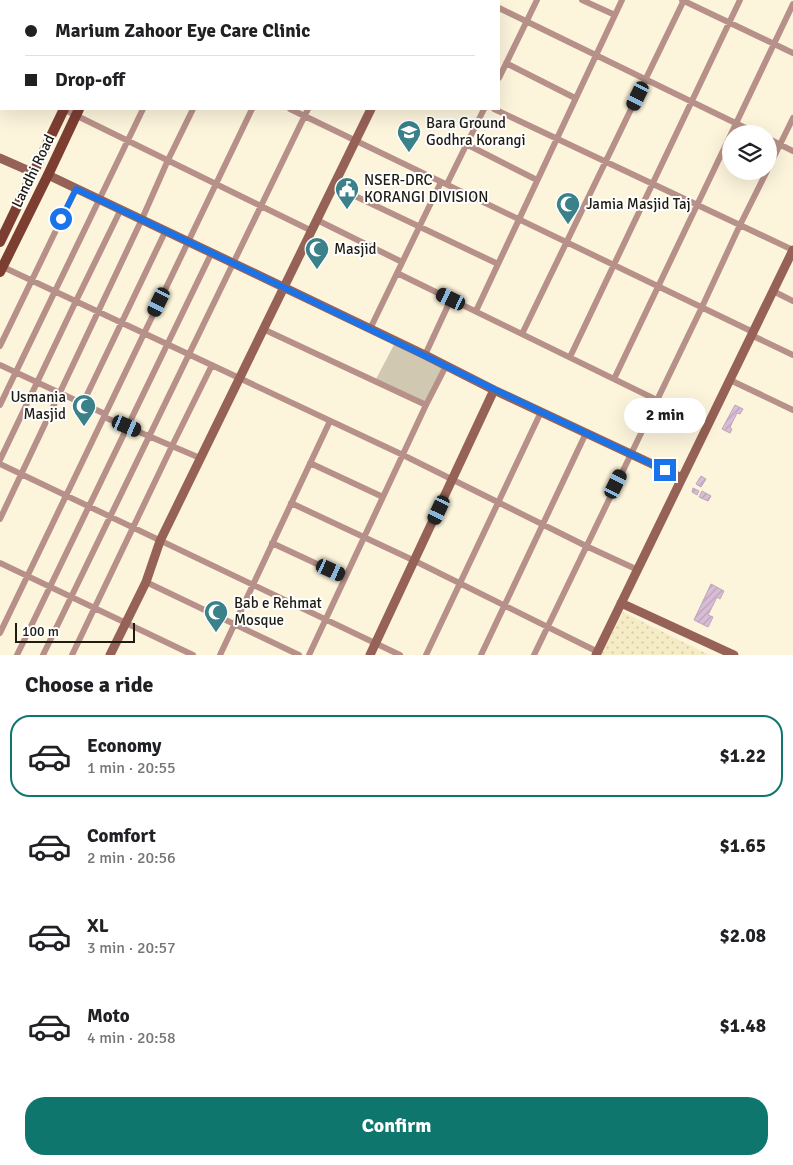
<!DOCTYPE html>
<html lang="en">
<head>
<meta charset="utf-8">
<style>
  :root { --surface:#fff; --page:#f2f2f2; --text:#202124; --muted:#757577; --line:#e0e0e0; --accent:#0f766e }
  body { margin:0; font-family:Signika,sans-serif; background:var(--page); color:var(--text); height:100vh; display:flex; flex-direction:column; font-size:19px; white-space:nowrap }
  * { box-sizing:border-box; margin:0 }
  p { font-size:16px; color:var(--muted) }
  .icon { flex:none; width:28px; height:28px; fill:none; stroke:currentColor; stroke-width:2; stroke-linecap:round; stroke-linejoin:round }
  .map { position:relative; height:655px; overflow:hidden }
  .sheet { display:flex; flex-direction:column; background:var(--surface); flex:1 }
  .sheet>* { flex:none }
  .hud { position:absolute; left:0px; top:0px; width:500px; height:110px; box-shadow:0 5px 20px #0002; display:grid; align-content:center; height:110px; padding:0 25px; background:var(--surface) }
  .tools { position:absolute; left:722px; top:125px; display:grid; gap:10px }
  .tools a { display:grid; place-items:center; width:55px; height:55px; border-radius:50%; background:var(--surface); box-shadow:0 5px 20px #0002; font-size:25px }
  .scale { position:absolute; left:15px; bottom:12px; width:120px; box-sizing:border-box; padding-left:5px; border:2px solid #1e1b12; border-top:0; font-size:14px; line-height:18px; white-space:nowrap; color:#1e1b12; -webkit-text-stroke:4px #fff; paint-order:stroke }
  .end { position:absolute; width:22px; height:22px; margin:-11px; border:6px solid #1a73e8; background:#fff; box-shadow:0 0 0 2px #fff }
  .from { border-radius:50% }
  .bubble { position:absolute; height:35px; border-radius:18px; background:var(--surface); box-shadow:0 5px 20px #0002; font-size:16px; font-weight:700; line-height:35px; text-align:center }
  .car { position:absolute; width:15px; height:30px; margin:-15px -8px; border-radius:6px; box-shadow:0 0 4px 1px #0007; background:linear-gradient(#222 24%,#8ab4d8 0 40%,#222 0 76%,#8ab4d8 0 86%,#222 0) }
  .hud b { display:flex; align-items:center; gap:18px; height:48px; font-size:19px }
  .hud b+b { border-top:1px solid var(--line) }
  .hud i { width:12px; height:12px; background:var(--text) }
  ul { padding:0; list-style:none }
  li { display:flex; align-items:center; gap:15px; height:82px; margin:0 10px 8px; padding:0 15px; border:2px solid transparent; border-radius:20px }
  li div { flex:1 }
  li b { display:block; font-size:19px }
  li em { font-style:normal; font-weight:700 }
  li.on { border-color:var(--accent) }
  li>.icon { width:45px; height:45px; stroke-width:1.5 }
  h2 { padding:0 25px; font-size:22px; line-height:60px }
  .button { display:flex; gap:10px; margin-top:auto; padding:10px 25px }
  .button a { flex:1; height:58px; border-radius:20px; background:var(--accent); color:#fff; font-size:20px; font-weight:700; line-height:58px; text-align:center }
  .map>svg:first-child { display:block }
  .green { fill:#d0c8b0 }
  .sand { fill:url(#sand-dots) }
  .building { fill:url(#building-hatch); stroke:#bca7ba }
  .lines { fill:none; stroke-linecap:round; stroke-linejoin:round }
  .street { stroke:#b79189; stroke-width:6 }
  .secondary { stroke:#966156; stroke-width:9 }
  .primary { stroke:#7d3e32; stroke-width:10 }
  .route { stroke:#1a73e8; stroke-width:6 }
  .labels { text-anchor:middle; stroke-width:4; stroke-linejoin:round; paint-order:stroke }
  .poi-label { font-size:15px; fill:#1e1b12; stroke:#fff; text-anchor:start }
  .street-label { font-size:15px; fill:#1e1b12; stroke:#fff }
</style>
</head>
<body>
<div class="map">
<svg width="793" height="655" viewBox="0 0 793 655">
  <defs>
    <pattern id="sand-dots" width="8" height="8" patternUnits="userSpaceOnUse" patternTransform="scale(1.25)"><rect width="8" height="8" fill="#f5ebc5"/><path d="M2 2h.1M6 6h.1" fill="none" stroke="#d2c9a8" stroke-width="1.8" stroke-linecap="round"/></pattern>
    <pattern id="building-hatch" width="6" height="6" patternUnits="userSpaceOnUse" patternTransform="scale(1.25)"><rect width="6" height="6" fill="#d9bdd6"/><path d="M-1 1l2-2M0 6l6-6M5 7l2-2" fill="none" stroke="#baa2b7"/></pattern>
  </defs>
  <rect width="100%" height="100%" fill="#fcf4db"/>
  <!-- green -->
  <path class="green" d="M396,341L446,366L426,405L375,381Z"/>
  <!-- sand -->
  <path class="sand" d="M623,612L709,655H601Z"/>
  <!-- building -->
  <path class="building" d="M735,405L743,409L740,414L737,413L730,427L732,429L730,433L722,429Z
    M701,476L706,479L701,487L696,484Z
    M693,488L699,491L697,495L692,492Z
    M702,491L711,496L708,501L699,497Z
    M711,584L724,591L720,599L717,597L708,615L713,617L708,627L694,620Z"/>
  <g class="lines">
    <!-- street -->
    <path class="street" d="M272,0L274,1
      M482,0L485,1
      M582,0L615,15
      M682,0L793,53
      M195,1L196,0
      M246,1L247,0
      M303,1L304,0
      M361,1L362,0
      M499,8L758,134
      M506,63L575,98
      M499,78L537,0
      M63,109L312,231
      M290,109L753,332
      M494,109L793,250
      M731,134L793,4
      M769,139L793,151
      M466,144L537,180
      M769,167L793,118
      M447,184L484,109
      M334,186L498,264
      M317,220L402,262
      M3,267L403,455L586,546L638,570
      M397,273L708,425
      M773,291L793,301
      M476,311L622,0
      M263,329L426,405
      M370,329L441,182
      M522,334L684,0
      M751,335L793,355
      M0,346L76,189
      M425,355L451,299
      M570,357L740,0
      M0,365L105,414
      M614,379L731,134
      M730,380L793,410
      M83,403L166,230
      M0,405L143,109
      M104,417L200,458
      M0,460L76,301L121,209
      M310,463L383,497
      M0,464L400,655
      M291,503L415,561L598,652
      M0,519L142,219L168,160L193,109
      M272,543L345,577
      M0,563L193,655
      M146,582L299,655
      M0,633L252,109
      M17,655L212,252
      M43,655L308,109
      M72,655L172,446L212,365
      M220,655L330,421
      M309,655L426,405L446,366
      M426,655L541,412
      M481,655L586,433
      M534,655L702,307L740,225L767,171"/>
    <!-- secondary -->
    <path class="secondary" d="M424,1L425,0
      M0,158L34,173
      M48,175L233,263L425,355L494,390L682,478
      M621,603L734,655
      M110,655L146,582L160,541L371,109
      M370,655L494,390
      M596,655L793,250"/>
    <!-- primary -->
    <path class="primary" d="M115,1L116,0
      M128,1V0
      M0,242L64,109
      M0,272L48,175L79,109"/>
  </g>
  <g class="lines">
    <!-- route -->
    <path class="route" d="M61,219L76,189C274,280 467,379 665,470"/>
  </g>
  <!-- icons -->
  <defs>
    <g id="school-pin" transform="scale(1.25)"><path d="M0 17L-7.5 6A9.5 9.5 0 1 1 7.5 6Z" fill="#3a818a" stroke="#fff"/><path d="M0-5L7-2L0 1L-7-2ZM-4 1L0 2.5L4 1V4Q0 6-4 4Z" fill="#fff"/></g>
    <g id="civic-pin" transform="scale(1.25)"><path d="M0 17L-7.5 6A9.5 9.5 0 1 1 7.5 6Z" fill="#3a818a" stroke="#fff"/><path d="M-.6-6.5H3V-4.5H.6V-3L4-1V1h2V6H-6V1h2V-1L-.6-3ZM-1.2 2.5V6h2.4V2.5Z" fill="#fff"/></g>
    <g id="mosque-pin" transform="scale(1.25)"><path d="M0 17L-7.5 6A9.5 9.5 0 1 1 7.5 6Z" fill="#3a818a" stroke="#fff"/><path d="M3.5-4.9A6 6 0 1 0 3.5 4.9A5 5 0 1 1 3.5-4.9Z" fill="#fff"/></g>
  </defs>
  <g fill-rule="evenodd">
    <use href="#school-pin" x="409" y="132"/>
    <use href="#civic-pin" x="347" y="189"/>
    <use href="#mosque-pin" x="568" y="204"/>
    <use href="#mosque-pin" x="317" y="249"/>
    <use href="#mosque-pin" x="84" y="406"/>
    <use href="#mosque-pin" x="216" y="612"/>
  </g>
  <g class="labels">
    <!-- poi labels -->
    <g class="poi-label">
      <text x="426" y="128">Bara Ground<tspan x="426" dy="17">Godhra Korangi</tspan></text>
      <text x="364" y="185">NSER-DRC<tspan x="364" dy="17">KORANGI DIVISION</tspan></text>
      <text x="586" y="209">Jamia Masjid Taj</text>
      <text x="334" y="254">Masjid</text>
      <text x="66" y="402" text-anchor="end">Usmania<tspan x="66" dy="17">Masjid</tspan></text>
      <text x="234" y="608">Bab e Rehmat<tspan x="234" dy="17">Mosque</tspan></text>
    </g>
    <!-- street labels -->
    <g class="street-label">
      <text transform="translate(33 171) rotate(-64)" y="5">Landhi Road</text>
    </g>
  </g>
</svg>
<div class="tools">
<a><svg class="icon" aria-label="layers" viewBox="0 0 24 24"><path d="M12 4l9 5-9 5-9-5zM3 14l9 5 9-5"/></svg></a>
</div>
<div class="scale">100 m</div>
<i class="end from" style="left:61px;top:219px"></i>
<i class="end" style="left:665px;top:470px"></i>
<div class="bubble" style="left:624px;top:398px;width:82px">2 min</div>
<i class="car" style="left:638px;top:96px;rotate:206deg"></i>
<i class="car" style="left:451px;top:299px;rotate:296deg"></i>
<i class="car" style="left:159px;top:302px;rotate:206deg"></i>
<i class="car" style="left:127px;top:426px;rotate:113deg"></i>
<i class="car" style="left:616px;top:484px;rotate:26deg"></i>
<i class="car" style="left:439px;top:510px;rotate:205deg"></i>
<i class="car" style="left:331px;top:570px;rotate:115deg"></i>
<div class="hud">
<b><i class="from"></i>Marium Zahoor Eye Care Clinic</b>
<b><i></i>Drop-off</b>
</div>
</div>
<section class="sheet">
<h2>Choose a ride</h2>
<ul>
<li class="on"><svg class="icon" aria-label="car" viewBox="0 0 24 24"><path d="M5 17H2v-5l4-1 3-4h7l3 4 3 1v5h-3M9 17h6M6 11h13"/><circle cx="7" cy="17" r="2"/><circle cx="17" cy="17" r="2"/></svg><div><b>Economy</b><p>1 min · 20:55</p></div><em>$1.22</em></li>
<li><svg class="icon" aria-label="car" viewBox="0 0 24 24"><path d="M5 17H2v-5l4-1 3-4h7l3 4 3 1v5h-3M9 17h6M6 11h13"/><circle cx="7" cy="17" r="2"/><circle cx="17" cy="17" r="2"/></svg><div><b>Comfort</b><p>2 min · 20:56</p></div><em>$1.65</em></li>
<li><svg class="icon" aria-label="car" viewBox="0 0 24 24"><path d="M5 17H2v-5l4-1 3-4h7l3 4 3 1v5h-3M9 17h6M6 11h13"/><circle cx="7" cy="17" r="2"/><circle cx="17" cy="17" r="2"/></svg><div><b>XL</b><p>3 min · 20:57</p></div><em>$2.08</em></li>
<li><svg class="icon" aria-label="car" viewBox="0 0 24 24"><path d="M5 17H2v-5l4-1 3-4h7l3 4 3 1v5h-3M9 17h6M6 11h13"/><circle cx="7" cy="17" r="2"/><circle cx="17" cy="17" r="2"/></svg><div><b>Moto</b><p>4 min · 20:58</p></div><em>$1.48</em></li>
</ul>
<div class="button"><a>Confirm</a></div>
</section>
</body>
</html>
